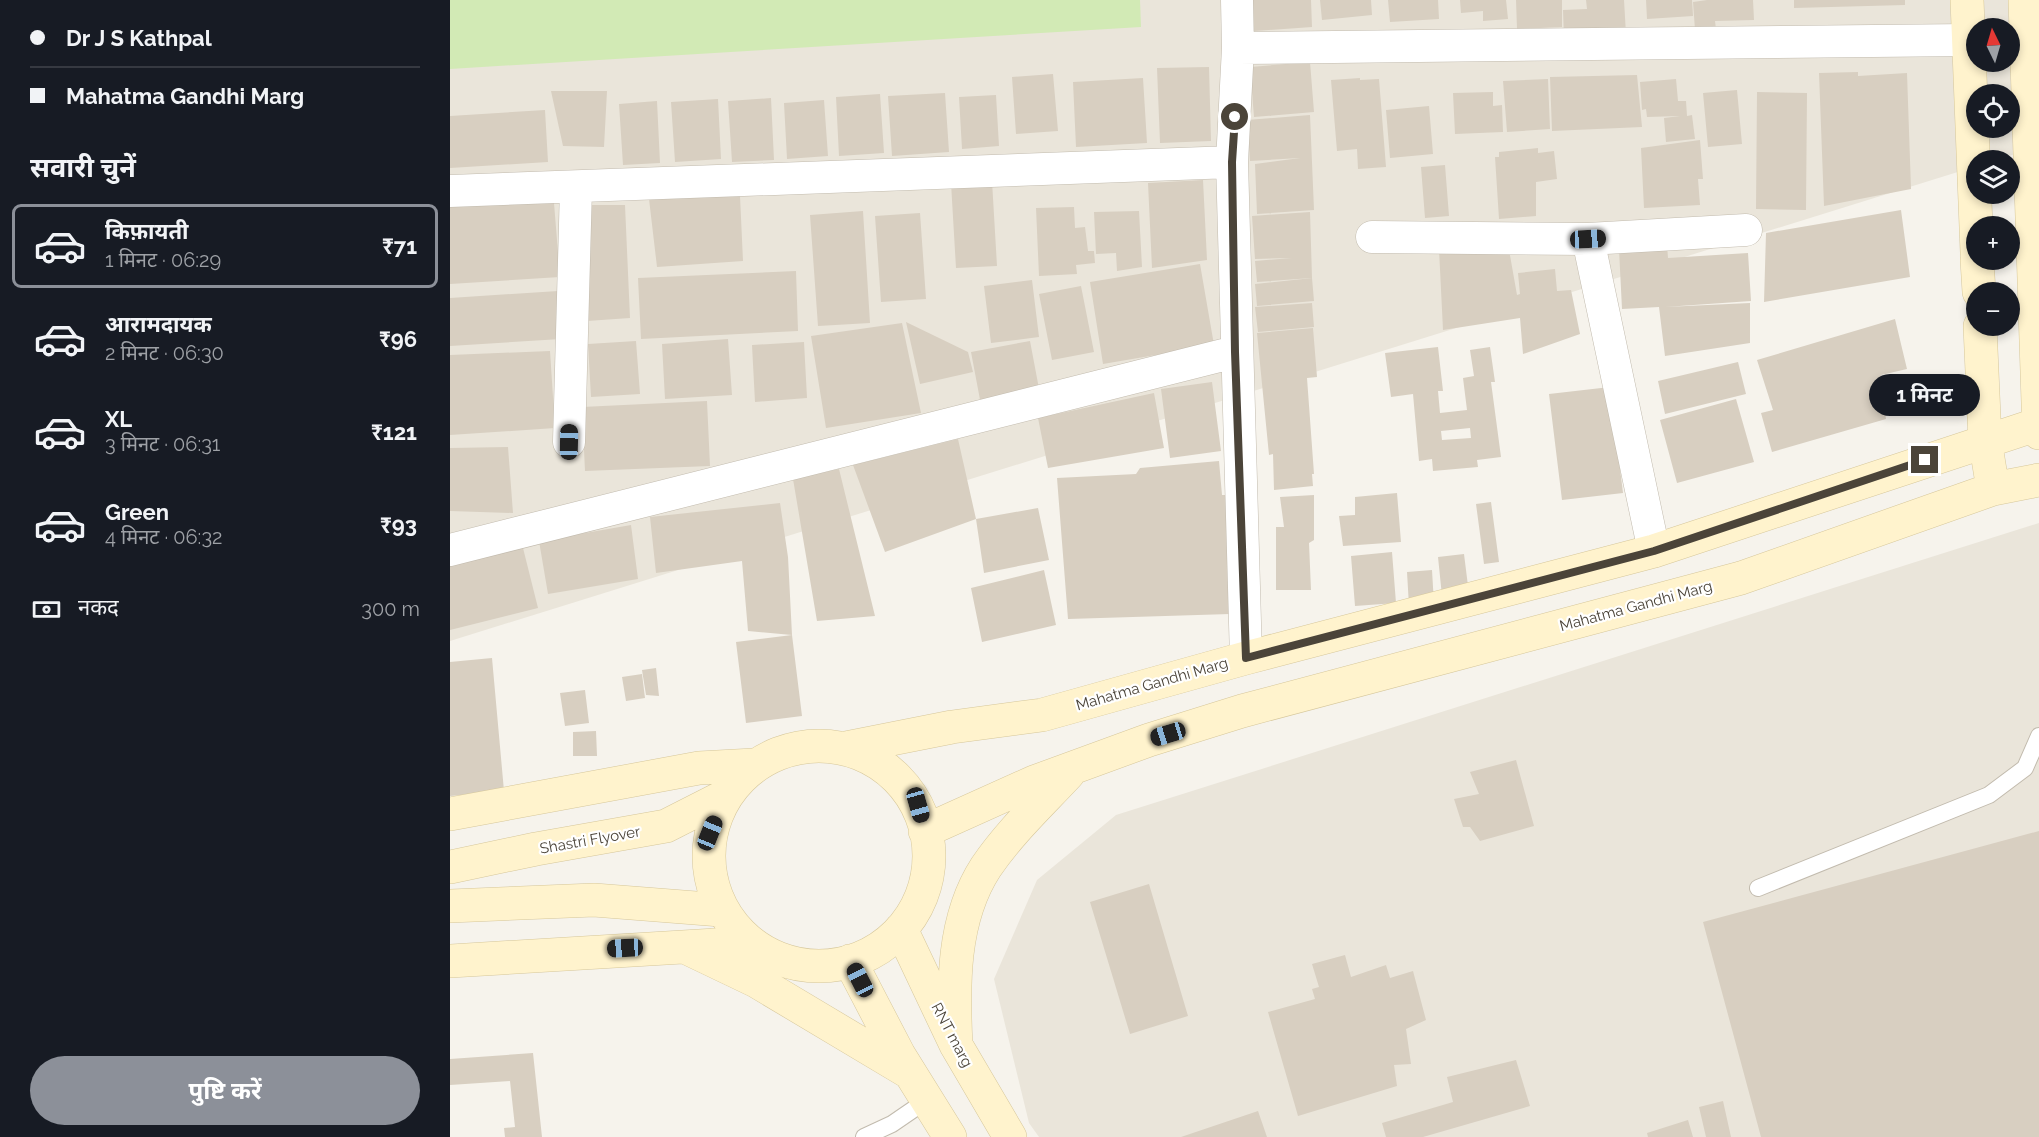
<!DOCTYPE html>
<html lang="hi">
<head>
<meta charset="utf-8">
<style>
  :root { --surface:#171b24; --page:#242831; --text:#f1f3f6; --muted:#9ea1a6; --line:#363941; --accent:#8c9099 }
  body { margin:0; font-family:Raleway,"Noto Sans Devanagari",sans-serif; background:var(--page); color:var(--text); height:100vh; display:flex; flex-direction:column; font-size:22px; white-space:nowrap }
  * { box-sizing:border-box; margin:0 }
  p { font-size:20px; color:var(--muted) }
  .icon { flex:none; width:33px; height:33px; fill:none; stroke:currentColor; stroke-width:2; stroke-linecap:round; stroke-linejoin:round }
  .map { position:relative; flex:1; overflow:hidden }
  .sheet { display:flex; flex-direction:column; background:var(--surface); width:450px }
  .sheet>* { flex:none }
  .guide { display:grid; align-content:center; height:132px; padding:0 30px; background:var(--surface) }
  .needle { width:39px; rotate:355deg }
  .tools { position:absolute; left:1516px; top:18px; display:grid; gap:12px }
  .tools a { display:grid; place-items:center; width:54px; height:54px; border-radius:50%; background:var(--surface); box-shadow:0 3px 9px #0003; font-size:30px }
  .end { position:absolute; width:27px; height:27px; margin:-14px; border:8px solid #4b4439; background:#fff; box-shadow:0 0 0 3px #fff }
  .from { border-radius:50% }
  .bubble { position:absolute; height:42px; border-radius:21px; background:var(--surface); box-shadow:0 3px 9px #0003; font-size:20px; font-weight:700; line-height:42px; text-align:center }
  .car { position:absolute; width:18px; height:36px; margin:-18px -9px; border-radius:8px; box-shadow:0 0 4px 2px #0007; background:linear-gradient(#222 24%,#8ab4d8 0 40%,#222 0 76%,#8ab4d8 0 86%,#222 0) }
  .guide b { display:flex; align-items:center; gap:21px; height:57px; font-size:22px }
  .guide b+b { border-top:2px solid var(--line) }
  .guide i { width:15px; height:15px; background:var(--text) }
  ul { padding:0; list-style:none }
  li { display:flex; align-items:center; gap:18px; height:84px; margin:0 12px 9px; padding:0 18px; border:3px solid transparent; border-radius:9px }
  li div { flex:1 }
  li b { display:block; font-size:22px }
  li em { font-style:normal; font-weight:700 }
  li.current { border-color:var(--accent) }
  li>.icon { width:54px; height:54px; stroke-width:1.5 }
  h2 { padding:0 30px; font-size:27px; line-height:72px }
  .pay { display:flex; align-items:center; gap:15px; height:66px; padding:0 30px; font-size:22px }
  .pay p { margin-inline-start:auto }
  .button { display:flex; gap:12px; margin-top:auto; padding:12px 30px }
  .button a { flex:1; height:69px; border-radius:36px; background:var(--accent); color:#fff; font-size:24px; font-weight:700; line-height:69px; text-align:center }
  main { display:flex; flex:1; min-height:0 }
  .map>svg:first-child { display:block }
  .residential { fill:#eae5da; fill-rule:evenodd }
  .green { fill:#d2eab5 }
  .building { fill:#d8cfc1; fill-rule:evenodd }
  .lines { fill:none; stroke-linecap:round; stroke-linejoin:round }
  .lane-casing { stroke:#c2bbae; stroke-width:18 }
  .street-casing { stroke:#c2bbae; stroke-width:33 }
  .secondary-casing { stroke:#d6c79b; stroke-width:34 }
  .lane { stroke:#fff; stroke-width:16 }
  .street { stroke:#fff; stroke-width:32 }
  .secondary { stroke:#fff3cd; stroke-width:33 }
  .route { stroke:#4b4439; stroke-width:8 }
  .labels { text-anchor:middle; stroke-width:4.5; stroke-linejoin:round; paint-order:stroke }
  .street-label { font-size:15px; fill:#4b4439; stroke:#fff }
</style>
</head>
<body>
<main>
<section class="sheet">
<div class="guide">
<b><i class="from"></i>Dr J S Kathpal</b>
<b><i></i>Mahatma Gandhi Marg</b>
</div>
<h2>सवारी चुनें</h2>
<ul>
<li class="current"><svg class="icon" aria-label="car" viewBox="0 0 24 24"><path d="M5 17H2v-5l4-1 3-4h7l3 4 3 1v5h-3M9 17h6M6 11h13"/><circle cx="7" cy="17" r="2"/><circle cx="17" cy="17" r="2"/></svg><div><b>किफ़ायती</b><p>1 मिनट · 06:29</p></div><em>₹71</em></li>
<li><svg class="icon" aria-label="car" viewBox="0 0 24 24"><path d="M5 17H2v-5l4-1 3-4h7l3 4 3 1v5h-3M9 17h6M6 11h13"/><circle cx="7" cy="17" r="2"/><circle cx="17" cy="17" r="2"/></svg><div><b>आरामदायक</b><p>2 मिनट · 06:30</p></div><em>₹96</em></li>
<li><svg class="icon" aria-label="car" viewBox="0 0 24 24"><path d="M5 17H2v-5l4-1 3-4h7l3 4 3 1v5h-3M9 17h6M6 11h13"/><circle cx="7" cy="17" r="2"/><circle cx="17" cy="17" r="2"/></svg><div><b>XL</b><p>3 मिनट · 06:31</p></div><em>₹121</em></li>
<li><svg class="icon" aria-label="car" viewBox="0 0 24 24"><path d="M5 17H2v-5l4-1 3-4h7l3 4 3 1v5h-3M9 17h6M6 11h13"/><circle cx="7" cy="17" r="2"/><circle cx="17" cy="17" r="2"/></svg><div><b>Green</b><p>4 मिनट · 06:32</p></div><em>₹93</em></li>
</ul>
<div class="pay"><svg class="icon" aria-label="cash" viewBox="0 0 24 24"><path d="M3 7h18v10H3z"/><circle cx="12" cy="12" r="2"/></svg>नकद<p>300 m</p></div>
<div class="button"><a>पुष्टि करें</a></div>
</section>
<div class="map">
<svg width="1589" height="1137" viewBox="0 0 1589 1137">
  <rect width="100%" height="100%" fill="#f6f3ec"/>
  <!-- residential -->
  <path class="residential" d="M0,0H1589V147L1545,160H1527V166L0,641ZM1527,28H1560V62H1527ZM1527,94H1560V128H1527Z
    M1589,523V1137H589L579,1123L544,979L587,880L666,815Z"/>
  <!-- green -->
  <path class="green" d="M0,0H690L691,27L0,69Z"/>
  <!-- building -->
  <path class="building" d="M802,0H861L862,27L804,31Z
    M870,0H921L922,15L872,20Z
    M938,0H988L989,19L940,22Z
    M1010,0H1056L1058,19L1033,21V11L1011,13Z
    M1066,0H1112V27L1067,29Z
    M1136,0H1174L1176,34L1114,38L1113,10L1137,9Z
    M1196,0H1242L1243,16L1197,19Z
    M1257,0H1303L1304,20L1265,21L1266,29L1245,30L1243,2Z
    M1344,0H1455V5L1344,8Z
    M860,62L864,112L804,117L800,67Z
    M759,67L761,141L710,143L707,68Z
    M1408,72V76L1457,73L1461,189L1374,206L1369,73Z
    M603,74L608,131L566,134L562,77Z
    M1187,75L1192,127L1102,131L1100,77Z
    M693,78L697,143L626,147L623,82Z
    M910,78V80L929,79L936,167L908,169L907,149L887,151L881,80Z
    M1098,79L1100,129L1057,132L1053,81Z
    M1226,79L1228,101H1236L1237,116L1242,115L1245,139L1216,142L1214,118L1230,116L1197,117L1196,109L1192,110L1190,82Z
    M1287,90L1292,144L1258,147L1253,93Z
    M101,91H157L154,147L113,146Z
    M1043,92V106L1052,105L1053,132L1005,134L1003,93Z
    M1307,92L1357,93L1356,210L1306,209Z
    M495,93L499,152L442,156L438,96Z
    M430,94L434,153L389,156L386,97Z
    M546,95L549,146L512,149L509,97Z
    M321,98L324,160L282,162L278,101Z
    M268,99L271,159L225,162L221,102Z
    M374,100L378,156L337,159L334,103Z
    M207,101L210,163L173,165L169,104Z
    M979,106L983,154L940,158L936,110Z
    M95,110L98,162L0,168V116Z
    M860,115L864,210L807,214L805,164L850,158L800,161L797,120Z
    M1250,140L1253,179H1248L1250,205L1194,208L1191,148Z
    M1088,148V153L1104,151L1107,179L1086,182V216L1049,219L1045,157H1049V152Z
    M995,165L999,216L975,218L971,167Z
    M753,180L757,260L702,268L698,183Z
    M542,181L547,266L506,268L501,183Z
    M290,196L293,261L207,267L199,199Z
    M104,203L110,277L0,284V206Z
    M136,205H175L180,318L137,321Z
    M624,207L625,228L635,227L638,251H644L645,263L626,265L627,274L589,276L586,208Z
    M1451,210L1460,277L1314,302L1316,233Z
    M413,211L420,323L368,326L360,215Z
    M689,211L692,267L667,271L666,253L646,254L644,212Z
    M860,212L862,278L807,282L805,261L842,258L805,259L802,216Z
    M470,213L476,299L431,302L425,216Z
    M1058,244L1067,295L1070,294L1068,273L1105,269L1107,291L1121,290L1130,334L1073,354L1070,318L993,330L989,249Z
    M1217,245L1218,258L1298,253L1301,301L1215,307L1300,303V343L1215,356L1209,307L1172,309L1169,249Z
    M750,264L764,345L653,364L640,282Z
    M346,271L348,331L191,339L188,278Z
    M862,278L864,301L807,306L805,284Z
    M582,280L589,337L541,343L534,286Z
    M631,286L644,352L602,360L589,294Z
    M108,291L111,339L0,346V298Z
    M862,303L864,327L808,332L805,307Z
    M1445,319L1457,369L1431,375L1443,411L1435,413L1436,419L1322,452L1311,413L1323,410L1307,360Z
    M456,322L518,352L523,372L470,384Z
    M452,323L471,413L376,428L361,336Z
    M863,328L867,377L857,378L864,474H862L863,486L824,490L823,454L819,455L807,333Z
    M278,339L282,395L215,399L212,344Z
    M186,341L190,394L141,397L138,344Z
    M580,341L590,394L531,405L521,352Z
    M354,342L357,398L305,402L302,345Z
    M988,347L993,391H988L990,413L1017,410L1013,378L1024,376L1020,350L1040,347L1045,382H1041L1051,457L1027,460L1028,467L983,471L982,459L969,461L963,394L941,397L935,353ZM1020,428L1021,438L992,440L991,431Z
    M100,351L105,428L0,435V355Z
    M1288,362L1296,394L1215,414L1208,381Z
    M762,382L771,451L720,458L711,389Z
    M1160,387L1173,493L1112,500L1099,394Z
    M704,393L714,448L598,468L588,418Z
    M1286,399L1304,462L1227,483L1210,420Z
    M257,401L260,466L135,471L132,407Z
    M508,439L526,519L435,552L403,465Z
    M58,447L63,513L0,511V448Z
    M769,461L772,495H776L780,614L618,619L607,478L686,474L690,468Z
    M389,469L425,616L367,621L343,479Z
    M947,493L951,542L893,546L889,516L905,515V497Z
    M864,495V540L859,543L861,590H826V527H834L830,497Z
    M1041,502L1049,562L1034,564L1026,504Z
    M330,503L338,557L342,635L298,631L292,561L206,573L200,517Z
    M588,508L599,560L534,573L526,519Z
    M181,525L188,579L98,594L89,541Z
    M72,544L88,608L0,630V562Z
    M942,552L946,603L905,606L901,556Z
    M1014,554L1019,594L992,596L988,557Z
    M594,570L606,625L532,642L521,588Z
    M982,570L984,604L959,606L957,572Z
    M342,635L352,716L296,723L286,642Z
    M42,658L54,791L0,796V662Z
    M206,668L209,696L196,695L192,670Z
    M192,674L195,698L176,701L172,677Z
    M135,690L139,723L115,726L110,693Z
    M146,731L147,756H123V732Z
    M1066,760L1084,826L1030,841L1020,827H1013L1004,799L1029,794L1020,772Z
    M1589,831V1137H1311L1253,922Z
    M699,884L738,1016L680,1034L640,902Z
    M895,955L901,977L936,965L940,978L963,971L976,1020L956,1029L961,1064L944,1065L947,1086L848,1116L818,1012L865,999L862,989L869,987L862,964Z
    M83,1053L92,1137H55L54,1128L65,1127L60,1081L0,1085V1059Z
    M1066,1060L1080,1106L973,1137H936L932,1123L1003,1102L997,1077Z
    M1273,1101L1281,1137H1256L1249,1107Z
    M808,1111L817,1137H731Z
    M1238,1120L1243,1137H1198L1197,1133Z"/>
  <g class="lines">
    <!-- lane casing -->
    <g class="lane-casing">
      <path id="lane" d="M1308,888L1539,795L1575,768L1589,736
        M414,1137L442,1124L477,1100"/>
    </g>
    <!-- street casing -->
    <g class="street-casing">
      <path id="street" d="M787,0L788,48L782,162L796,658
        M788,48L1518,40
        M0,191L782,162
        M922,237L1138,239L1296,230
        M1138,239L1204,551
        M119,442L126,188
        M0,550L785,352"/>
    </g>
    <!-- secondary casing -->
    <g class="secondary-casing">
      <path id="secondary" d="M1517,0L1527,252
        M1575,0L1589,433
        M1527,260L1529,292
        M1530,326L1535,440L1543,489
        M259 856a110 110 0 1 1 220 0a110 110 0 1 1-220 0Z
        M396,748L502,727L592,715L796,658L1204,551L1589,424
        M0,814L249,768L304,765
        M475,831L584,782L699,740L792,711L1291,578L1543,489L1589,480
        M0,867L86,849L216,826L275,796
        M0,906L144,900L271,910
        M451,929L506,1045L560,1137
        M237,948L306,981L460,1073
        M0,961L299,943
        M400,961L449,1055L500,1137
        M506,1045C503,986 502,919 536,867C559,833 590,804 618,774"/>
    </g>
    <!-- lane -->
    <use href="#lane" class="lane"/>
    <!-- street -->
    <use href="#street" class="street"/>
    <!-- secondary -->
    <use href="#secondary" class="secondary"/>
  </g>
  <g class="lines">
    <!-- route -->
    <path class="route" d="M785,117L782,162L785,352L796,658L1204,551L1475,460"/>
  </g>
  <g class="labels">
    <!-- street labels -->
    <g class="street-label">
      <text transform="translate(1186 606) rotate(-15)" y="5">Mahatma Gandhi Marg</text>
      <text transform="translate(702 684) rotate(-16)" y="5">Mahatma Gandhi Marg</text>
      <text transform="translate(140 840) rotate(-10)" y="5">Shastri Flyover</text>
      <text transform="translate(502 1035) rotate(62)" y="5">RNT marg</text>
    </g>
  </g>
</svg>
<div class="tools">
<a><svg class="needle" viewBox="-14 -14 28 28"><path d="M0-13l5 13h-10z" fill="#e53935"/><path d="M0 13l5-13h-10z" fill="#9ea1a6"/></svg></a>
<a><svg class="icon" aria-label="locate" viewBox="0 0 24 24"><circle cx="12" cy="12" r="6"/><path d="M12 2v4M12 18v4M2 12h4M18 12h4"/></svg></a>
<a><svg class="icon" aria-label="layers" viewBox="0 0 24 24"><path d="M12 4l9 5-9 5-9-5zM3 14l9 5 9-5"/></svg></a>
<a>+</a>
<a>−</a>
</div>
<i class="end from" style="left:785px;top:117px"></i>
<i class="end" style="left:1475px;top:460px"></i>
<div class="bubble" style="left:1419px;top:374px;width:111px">1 मिनट</div>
<i class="car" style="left:1138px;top:239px;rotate:87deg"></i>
<i class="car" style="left:119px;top:442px;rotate:1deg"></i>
<i class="car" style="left:718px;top:734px;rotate:253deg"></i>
<i class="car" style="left:468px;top:805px;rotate:164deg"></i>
<i class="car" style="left:260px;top:833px;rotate:22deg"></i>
<i class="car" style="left:175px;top:948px;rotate:267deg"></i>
<i class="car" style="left:410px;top:980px;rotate:333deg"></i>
</div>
</main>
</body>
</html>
